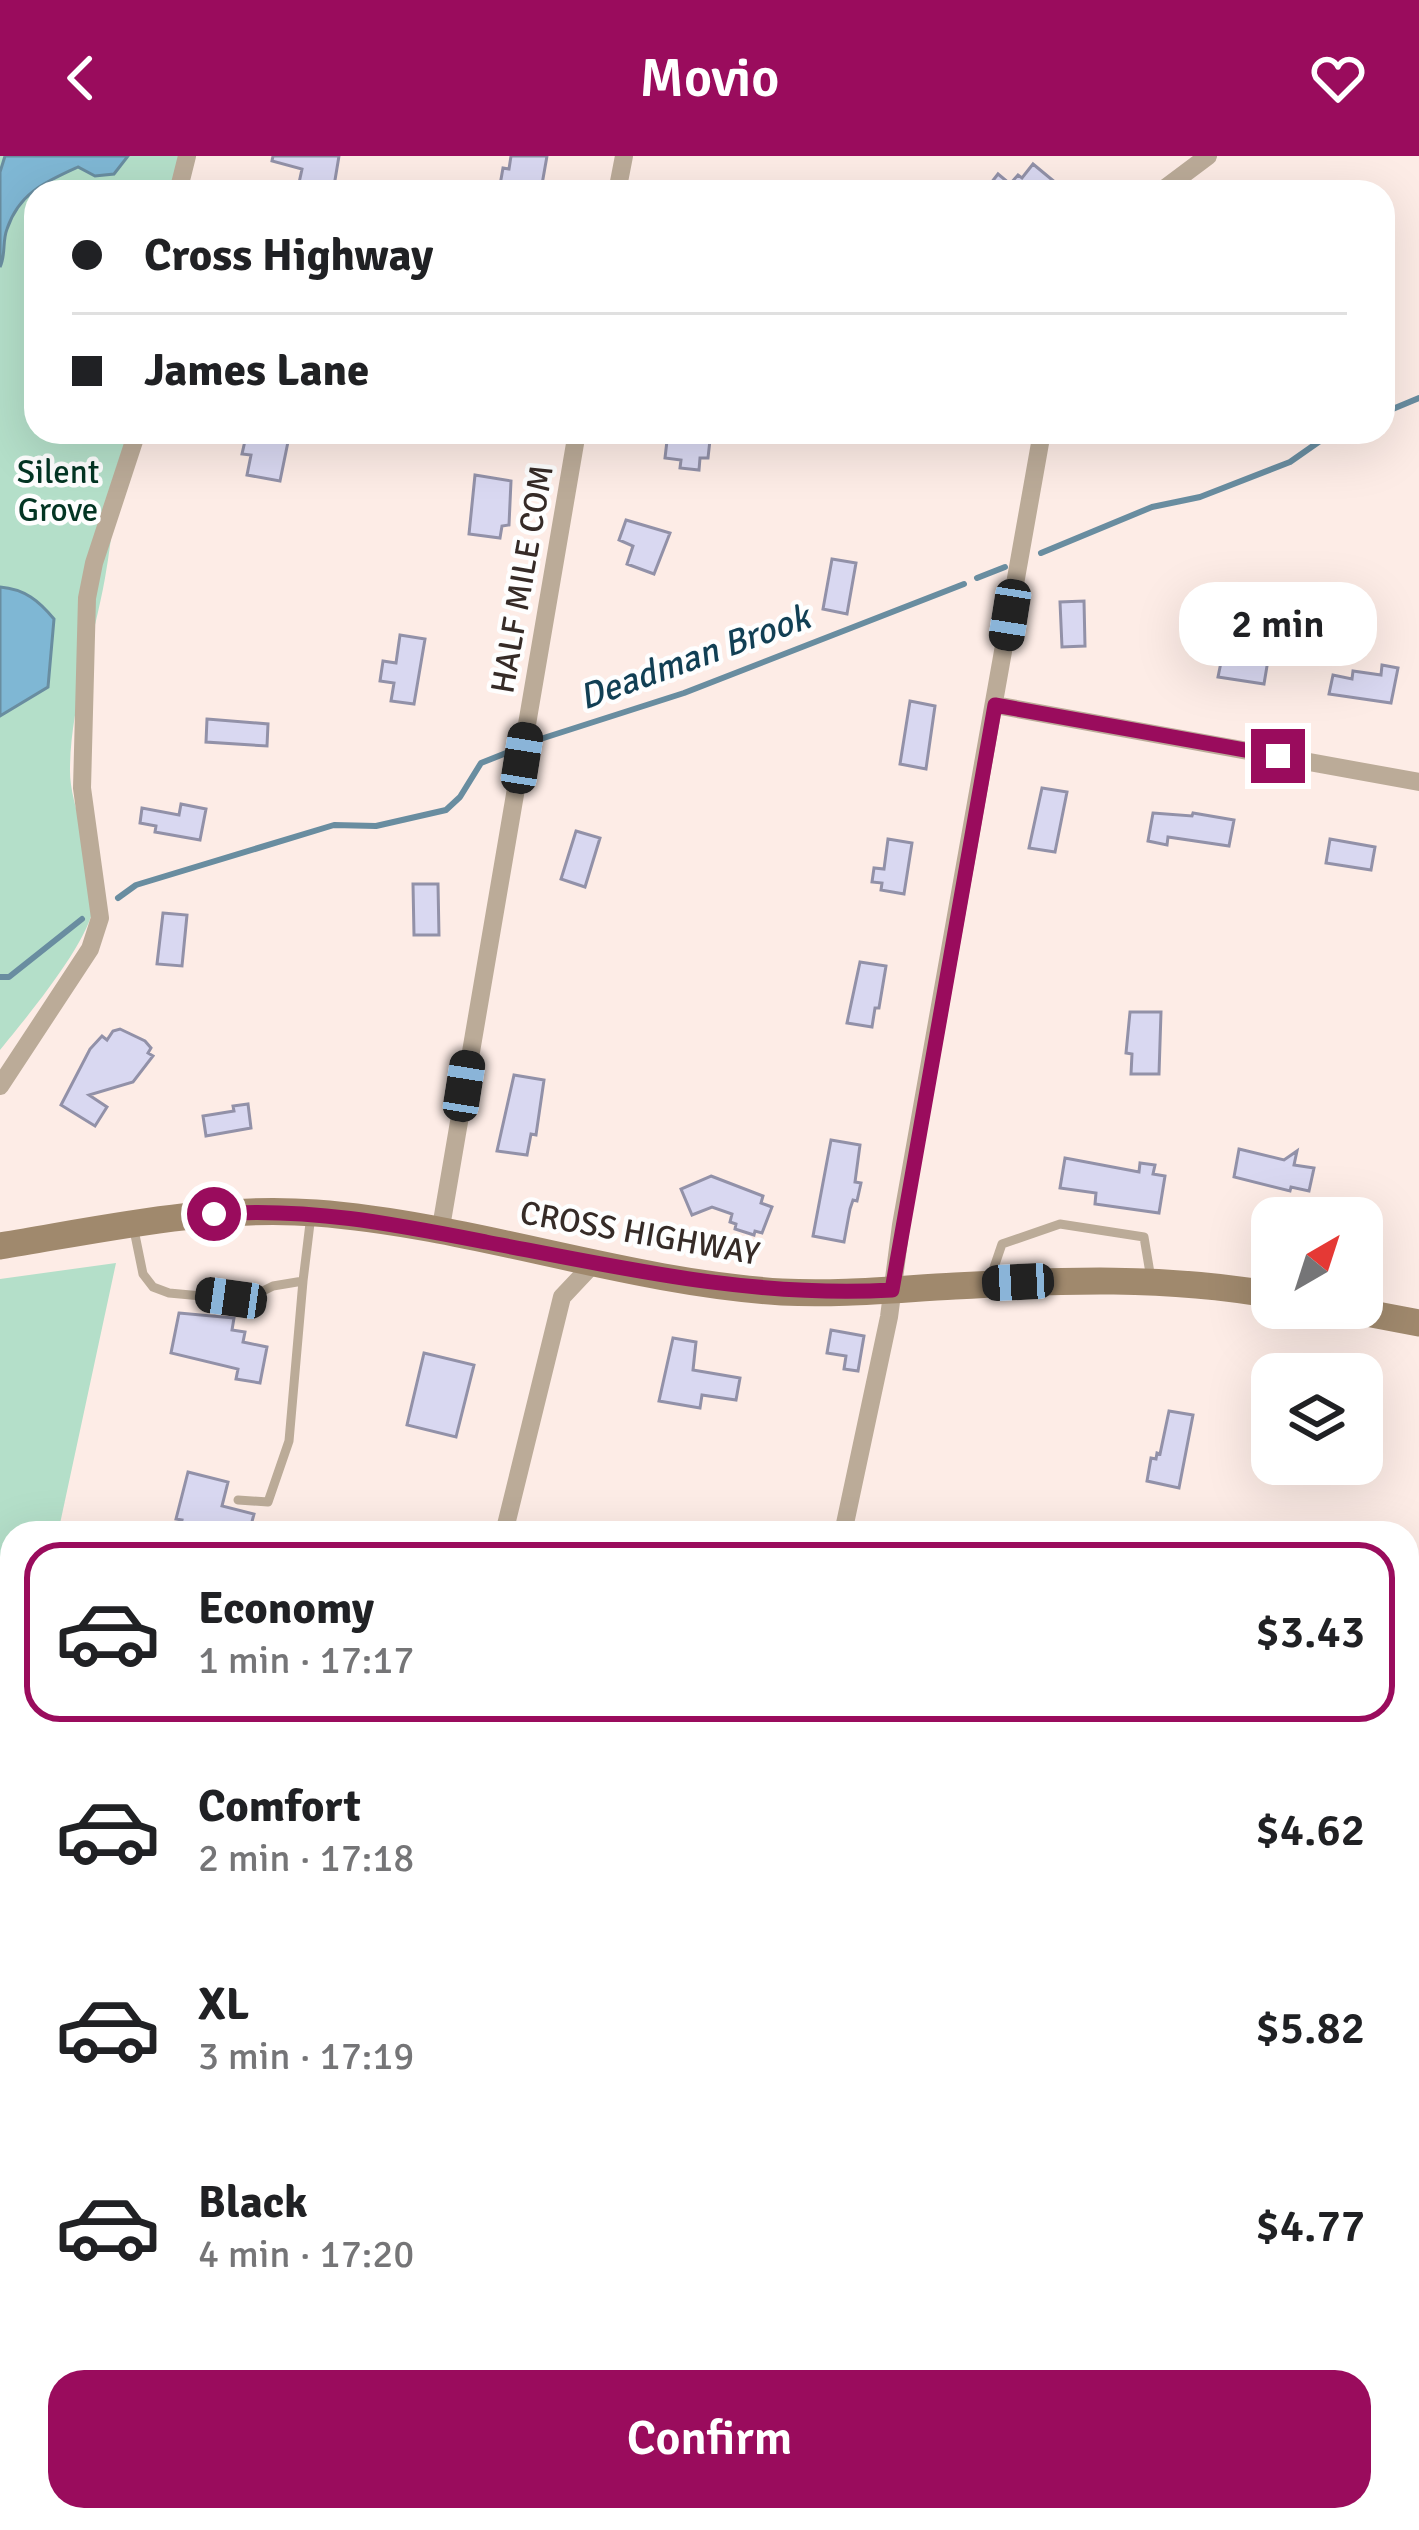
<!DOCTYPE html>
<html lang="en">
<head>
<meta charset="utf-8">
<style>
  :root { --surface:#fff; --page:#f6f6f6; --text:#202124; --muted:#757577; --line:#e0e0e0; --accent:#9a0c5d }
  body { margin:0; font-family:Signika,sans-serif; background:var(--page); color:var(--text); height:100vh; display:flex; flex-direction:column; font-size:45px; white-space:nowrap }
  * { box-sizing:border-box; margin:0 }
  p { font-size:39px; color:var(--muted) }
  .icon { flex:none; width:66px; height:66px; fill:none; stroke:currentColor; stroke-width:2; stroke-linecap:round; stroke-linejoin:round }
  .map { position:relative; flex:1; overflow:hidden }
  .sheet { position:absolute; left:0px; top:1365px; width:1419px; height:1011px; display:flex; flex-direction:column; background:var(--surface); border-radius:36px 36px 0 0; box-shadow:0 12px 48px #0002 }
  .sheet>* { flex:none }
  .banner { position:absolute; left:24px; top:24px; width:1371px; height:264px; border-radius:36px; box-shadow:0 12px 48px #0002; display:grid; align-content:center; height:264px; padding:0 48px; background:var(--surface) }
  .needle { width:78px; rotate:39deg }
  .tools { position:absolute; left:1251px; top:1041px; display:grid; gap:24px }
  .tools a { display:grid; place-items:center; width:132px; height:132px; border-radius:24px; background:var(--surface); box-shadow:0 12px 48px #0002; font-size:60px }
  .end { position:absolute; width:54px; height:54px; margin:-27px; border:15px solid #9a0c5d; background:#fff; box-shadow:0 0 0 6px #fff }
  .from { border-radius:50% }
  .bubble { position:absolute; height:84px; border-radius:36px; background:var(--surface); box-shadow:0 12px 48px #0002; font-size:39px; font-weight:600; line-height:84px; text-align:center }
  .car { position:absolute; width:36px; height:72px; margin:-36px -18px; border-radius:15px; box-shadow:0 0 9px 3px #0007; background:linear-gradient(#222 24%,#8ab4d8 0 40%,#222 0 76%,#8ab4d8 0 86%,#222 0) }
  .banner b { display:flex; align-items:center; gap:42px; height:114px; font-size:45px }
  .banner b+b { border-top:3px solid var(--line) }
  .banner i { width:30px; height:30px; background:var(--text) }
  ul { padding:21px 0 0; list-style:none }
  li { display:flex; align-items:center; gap:36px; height:180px; margin:0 24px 18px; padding:0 24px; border:6px solid transparent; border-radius:36px }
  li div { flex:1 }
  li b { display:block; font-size:45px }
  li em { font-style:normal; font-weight:600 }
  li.on { border-color:var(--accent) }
  li>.icon { width:108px; height:108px; stroke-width:1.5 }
  .cta { display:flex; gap:24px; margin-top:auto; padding:24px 48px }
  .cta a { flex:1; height:138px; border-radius:36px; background:var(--accent); color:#fff; font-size:48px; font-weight:600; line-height:138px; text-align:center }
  header { display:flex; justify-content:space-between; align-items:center; height:156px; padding:0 48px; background:var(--accent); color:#fff; font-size:54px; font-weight:600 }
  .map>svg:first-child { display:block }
  .green { fill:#b4dfc9 }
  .water { fill:#7fb7d4; stroke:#698da0; stroke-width:3 }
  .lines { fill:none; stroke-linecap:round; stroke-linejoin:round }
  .stream { stroke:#698da0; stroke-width:6 }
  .building { fill:#d9d8f1; stroke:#9291a8; stroke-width:3 }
  .path { stroke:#bfb0ab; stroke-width:3; stroke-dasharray:12 6; stroke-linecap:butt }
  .lane { stroke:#bbab98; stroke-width:9 }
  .street { stroke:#bbab98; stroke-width:18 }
  .secondary { stroke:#a0896d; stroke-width:27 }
  .route { stroke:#9a0c5d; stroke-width:15 }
  .labels { text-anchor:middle; stroke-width:9; stroke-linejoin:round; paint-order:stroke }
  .park-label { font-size:33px; fill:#033523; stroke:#fefefe }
  .street-label { font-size:33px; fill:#362b27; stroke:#fefefe }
  .water-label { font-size:36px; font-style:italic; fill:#113f54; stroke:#fefefe }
</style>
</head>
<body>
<header><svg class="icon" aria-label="back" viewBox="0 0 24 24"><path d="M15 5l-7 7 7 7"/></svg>Movio<svg class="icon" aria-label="heart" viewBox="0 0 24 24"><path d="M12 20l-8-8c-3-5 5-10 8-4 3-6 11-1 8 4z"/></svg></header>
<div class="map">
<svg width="1419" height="2374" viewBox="0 0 1419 2374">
  <rect width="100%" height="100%" fill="#fdece6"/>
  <!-- green -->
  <path class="green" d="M0,0H183L172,36H36V276H130C115,324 114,373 105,422C94,484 71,548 70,612C69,656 100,700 94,748C90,786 25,863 0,894Z
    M116,1107L58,1377H12V2364H302L300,2374H0V1123Z"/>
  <!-- water -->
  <path class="water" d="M5,0H128L114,18L95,20L78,11C45,26 19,37 7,73C2,86 6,99 0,111V16Z
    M0,431C25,433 39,445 54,463L48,531L0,560Z"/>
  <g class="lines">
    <!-- stream -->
    <path class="stream" d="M1383,257L1419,242
      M1041,397L1152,351L1200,341L1290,306L1320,285L1341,276
      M977,422L1005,411
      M528,587L684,537L964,428
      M118,742L136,729L334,669L376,670L446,654L460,641L481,607L516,593
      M0,821H9L82,763"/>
  </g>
  <!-- building -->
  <path class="building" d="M273,0H339L333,36H306L307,29L299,27L302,13L272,5Z
    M511,0H547L541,34L505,36L506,30L500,29L503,12L509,13Z
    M1033,8L1056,27L1049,36H984L998,18L1010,28L1018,19L1022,22Z
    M247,276H290L280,325L247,319L251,299L242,298Z
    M668,276H706V283L710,284L708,302H700L699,314L680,312L681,304L665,302Z
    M475,319L511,325L509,369L502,370L500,382L469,378Z
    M626,364L670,377L654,418L627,408L633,390L619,384Z
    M832,403L856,407L847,458L823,453Z
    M1084,445L1085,490L1062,491L1060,446Z
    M400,479L425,483L414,548L391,545L394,527L380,525L383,505L396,507Z
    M1226,482L1245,486L1243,500L1268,504L1264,528L1218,521Z
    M1382,509L1398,512L1391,547L1329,538L1333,519L1352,523L1353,515L1381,519Z
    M910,545L935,550L926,613L900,608Z
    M207,563L268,568L267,590L206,586Z
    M1042,632L1067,636L1055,696L1029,692Z
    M181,648L206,653L200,684L155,676L156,670L140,667L142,652L179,659Z
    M1153,657L1192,660L1193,657L1234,664L1229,690L1168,681L1167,689L1148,685Z
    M576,675L600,682L585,731L561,723Z
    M888,683L912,687L904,738L881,734L882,727L872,726L874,712L884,713Z
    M1330,683L1375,691L1371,714L1326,707Z
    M413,728H438L439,779H414Z
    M163,757L187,759L182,810L157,808Z
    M860,806L886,810L879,852H875L872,871L847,867Z
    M1130,856H1161L1159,918H1131L1132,898L1126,897Z
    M120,873L145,885L151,892L148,897L153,900L133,926L89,939L107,951L95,970L61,949L90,893L102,880L107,884L113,875Z
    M514,919L544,924L536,979L531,978L527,999L497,995Z
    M248,948L251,972L206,980L203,960L234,955L233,950Z
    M831,984L860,989L855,1026L861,1027L857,1045L853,1044L850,1053L844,1086L813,1080Z
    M1239,993L1284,1004L1297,995L1294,1009L1314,1012L1309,1035L1291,1031L1290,1035L1234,1021Z
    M1065,1002L1139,1016L1140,1007L1155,1009L1153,1018L1165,1020L1159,1057L1095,1048L1096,1037L1060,1032Z
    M711,1020L763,1040L761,1047L772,1051L762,1077L755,1075L754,1079L735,1073L736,1068L730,1066L732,1058L712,1051L692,1059L681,1033Z
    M179,1157L234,1162L232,1174L245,1176L243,1186L267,1191L260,1227L236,1223L238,1213L171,1197Z
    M831,1174L864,1180L858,1215L844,1213L846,1200L827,1197Z
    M673,1182L696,1186L693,1214L740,1222L736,1244L702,1239L700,1252L659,1245Z
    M424,1197L474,1209L456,1281L407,1269Z
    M1169,1255L1193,1259L1179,1332L1147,1325L1151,1302L1156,1303L1157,1297L1160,1298Z
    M188,1316L228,1326L222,1350L254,1358L249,1377L209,1372L208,1377H179L182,1364L176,1363Z"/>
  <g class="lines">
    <!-- path -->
    <path class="path" d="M0,1788L12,1789
      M0,2295L12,2247"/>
    <!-- lane -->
    <path class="lane" d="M134,1074L143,1118L153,1131L169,1137L245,1144L273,1130L303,1125L311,1059
      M989,1126L1002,1088L1060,1068L1144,1081L1151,1123
      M238,1344L268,1346L289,1285L303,1125
      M699,2364L736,2374
      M1004,2374L1020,2364"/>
    <!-- street -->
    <path class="street" d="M178,36L187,0
      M617,36L624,0
      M1160,36L1208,0
      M995,549L1419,626
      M0,930L90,793L100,762L82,632L87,442L94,407L137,276
      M440,1077L577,276
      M504,1377L562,1141L594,1107
      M843,1377L889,1161L901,1069L1042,276
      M1407,1689L1419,1672
      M332,2374L334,2364
      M654,2374L655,2364"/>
    <!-- secondary -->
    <path class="secondary" d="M0,1090C104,1073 210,1049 316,1057C473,1069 625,1126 782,1136C840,1139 897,1133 955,1130C1062,1124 1166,1120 1272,1139
      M1340,1152L1419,1167"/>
  </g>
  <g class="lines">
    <!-- route -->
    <path class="route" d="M214,1058C308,1051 394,1068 486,1086C621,1112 753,1142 892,1134L995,549L1278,600"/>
  </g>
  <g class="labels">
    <!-- park labels -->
    <g class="park-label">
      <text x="58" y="327">Silent<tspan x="58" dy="38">Grove</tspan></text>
    </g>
    <!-- street labels -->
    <g class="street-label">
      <text transform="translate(521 423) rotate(-80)" y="12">HALF MILE COM</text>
      <text transform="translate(640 1076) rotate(10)" y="12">CROSS HIGHWAY</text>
    </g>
    <!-- water labels -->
    <g class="water-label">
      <text transform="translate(694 500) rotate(-20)" y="13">Deadman Brook</text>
    </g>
  </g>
</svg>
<div class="tools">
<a><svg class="needle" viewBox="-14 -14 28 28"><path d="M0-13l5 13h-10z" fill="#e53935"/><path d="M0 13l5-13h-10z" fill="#757577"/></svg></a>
<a><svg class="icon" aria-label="layers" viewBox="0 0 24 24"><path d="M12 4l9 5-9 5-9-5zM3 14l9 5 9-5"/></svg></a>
</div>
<i class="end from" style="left:214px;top:1058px"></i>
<i class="end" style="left:1278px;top:600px"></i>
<div class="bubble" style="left:1179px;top:426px;width:198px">2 min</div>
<i class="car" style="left:1010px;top:459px;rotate:189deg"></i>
<i class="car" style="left:522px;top:602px;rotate:9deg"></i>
<i class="car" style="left:464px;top:930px;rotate:9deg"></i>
<i class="car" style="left:1018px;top:1126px;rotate:267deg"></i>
<i class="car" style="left:231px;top:1142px;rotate:278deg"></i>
<div class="banner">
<b><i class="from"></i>Cross Highway</b>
<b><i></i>James Lane</b>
</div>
<section class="sheet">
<ul>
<li class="on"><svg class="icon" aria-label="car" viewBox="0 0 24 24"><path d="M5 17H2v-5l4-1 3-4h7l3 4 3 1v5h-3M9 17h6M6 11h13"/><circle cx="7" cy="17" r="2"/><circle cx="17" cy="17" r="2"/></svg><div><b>Economy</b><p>1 min · 17:17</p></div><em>$3.43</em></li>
<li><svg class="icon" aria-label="car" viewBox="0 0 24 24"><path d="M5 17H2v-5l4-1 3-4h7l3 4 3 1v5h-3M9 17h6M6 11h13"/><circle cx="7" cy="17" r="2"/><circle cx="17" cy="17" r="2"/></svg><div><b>Comfort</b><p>2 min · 17:18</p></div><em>$4.62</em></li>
<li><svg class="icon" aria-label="car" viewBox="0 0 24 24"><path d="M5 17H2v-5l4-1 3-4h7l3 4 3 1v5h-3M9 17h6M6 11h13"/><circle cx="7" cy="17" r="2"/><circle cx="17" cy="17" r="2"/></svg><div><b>XL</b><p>3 min · 17:19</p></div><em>$5.82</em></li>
<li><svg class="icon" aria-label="car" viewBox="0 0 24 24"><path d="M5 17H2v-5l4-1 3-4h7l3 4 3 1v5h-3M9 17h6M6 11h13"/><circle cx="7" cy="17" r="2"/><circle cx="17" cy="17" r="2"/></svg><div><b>Black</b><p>4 min · 17:20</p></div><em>$4.77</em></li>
</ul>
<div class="cta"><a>Confirm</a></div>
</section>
</div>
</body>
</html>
